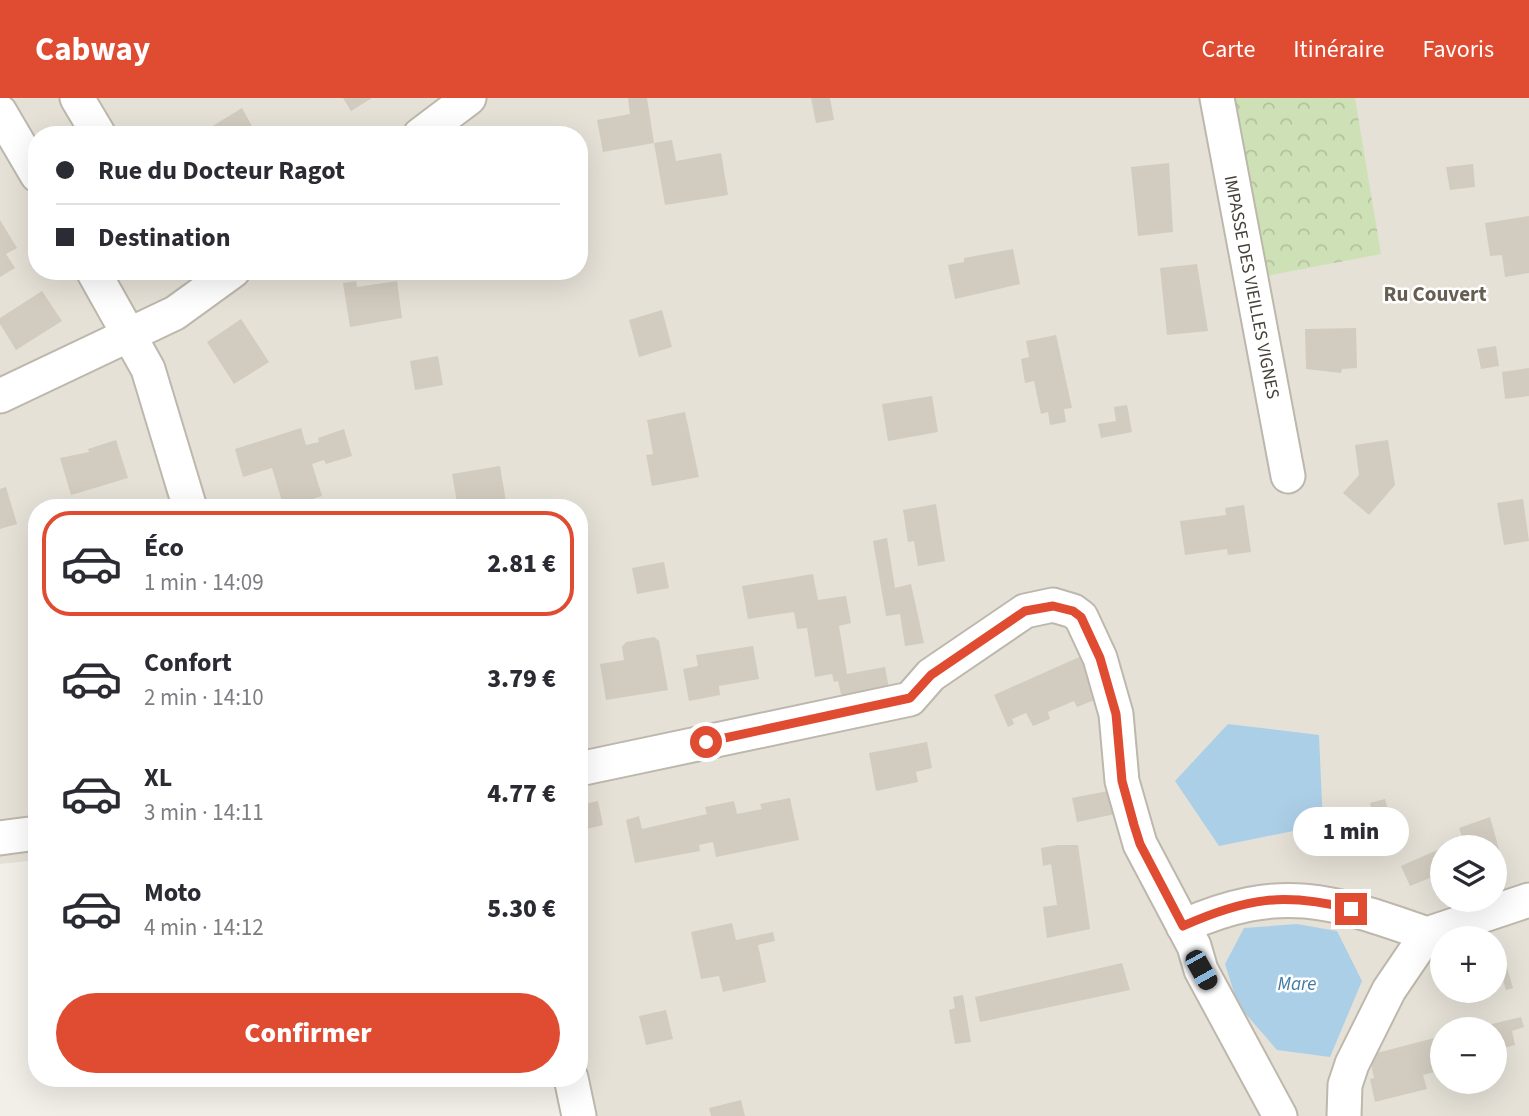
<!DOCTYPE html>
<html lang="fr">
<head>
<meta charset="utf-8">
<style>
  :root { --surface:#fff; --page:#f7f7f7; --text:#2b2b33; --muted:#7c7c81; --line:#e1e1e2; --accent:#e04c32 }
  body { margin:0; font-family:"Source Sans 3",sans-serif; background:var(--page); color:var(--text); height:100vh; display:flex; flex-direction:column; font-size:26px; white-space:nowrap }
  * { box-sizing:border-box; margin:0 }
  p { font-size:23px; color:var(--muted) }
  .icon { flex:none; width:38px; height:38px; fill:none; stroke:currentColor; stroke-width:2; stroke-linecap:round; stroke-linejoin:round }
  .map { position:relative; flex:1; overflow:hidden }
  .details { position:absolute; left:28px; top:401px; width:560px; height:588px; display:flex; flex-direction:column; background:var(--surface); border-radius:28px; box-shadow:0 7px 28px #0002 }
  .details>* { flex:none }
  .guide { position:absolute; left:28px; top:28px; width:560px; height:154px; border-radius:28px; box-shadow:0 7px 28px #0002; display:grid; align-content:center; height:154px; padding:0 28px; background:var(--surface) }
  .controls { position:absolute; left:1430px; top:737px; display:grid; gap:14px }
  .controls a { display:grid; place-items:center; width:77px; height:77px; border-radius:50%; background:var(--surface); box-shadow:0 7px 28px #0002; font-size:35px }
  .end { position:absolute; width:32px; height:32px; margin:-16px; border:9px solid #e04c32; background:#fff; box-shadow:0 0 0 4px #fff }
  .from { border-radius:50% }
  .bubble { position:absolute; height:49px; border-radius:24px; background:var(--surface); box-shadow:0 7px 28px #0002; font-size:23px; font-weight:800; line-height:49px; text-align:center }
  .car { position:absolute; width:21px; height:42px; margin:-21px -10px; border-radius:9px; box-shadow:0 0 5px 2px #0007; background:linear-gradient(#222 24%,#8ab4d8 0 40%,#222 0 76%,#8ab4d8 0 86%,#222 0) }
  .guide b { display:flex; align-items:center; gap:24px; height:66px; font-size:26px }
  .guide b+b { border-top:2px solid var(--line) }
  .guide i { width:18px; height:18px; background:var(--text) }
  ul { padding:12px 0 0; list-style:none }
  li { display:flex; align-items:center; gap:21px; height:105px; margin:0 14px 10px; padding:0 14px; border:4px solid transparent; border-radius:28px }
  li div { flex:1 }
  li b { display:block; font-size:26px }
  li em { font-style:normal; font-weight:800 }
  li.on { border-color:var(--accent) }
  li>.icon { width:63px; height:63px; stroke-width:1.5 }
  .primary-button { display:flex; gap:14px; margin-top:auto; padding:14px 28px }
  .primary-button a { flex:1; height:80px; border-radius:42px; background:var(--accent); color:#fff; font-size:28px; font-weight:800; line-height:80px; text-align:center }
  header { display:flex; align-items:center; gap:42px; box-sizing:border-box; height:98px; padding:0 35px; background:var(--accent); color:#fff }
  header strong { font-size:33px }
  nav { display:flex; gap:38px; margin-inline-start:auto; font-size:24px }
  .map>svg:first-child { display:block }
  .residential { fill:#e5e1d7; fill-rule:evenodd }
  .park { fill:url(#park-crowns) }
  .water { fill:#accfe8 }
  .building { fill:#d2cbbf }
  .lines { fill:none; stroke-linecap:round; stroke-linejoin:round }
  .minor-casing { stroke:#bdb7ac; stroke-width:37 }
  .minor { stroke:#fff; stroke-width:33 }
  .route { stroke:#e04c32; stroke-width:9 }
  .labels { text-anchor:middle; stroke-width:5; stroke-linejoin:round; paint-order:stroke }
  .street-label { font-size:18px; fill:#454038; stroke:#fff }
  .water-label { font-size:19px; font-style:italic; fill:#3e79a4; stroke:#fff }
  .quarter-label { font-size:21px; font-weight:bold; fill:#665e50; stroke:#fff }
</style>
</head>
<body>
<header>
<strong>Cabway</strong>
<nav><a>Carte</a><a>Itinéraire</a><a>Favoris</a></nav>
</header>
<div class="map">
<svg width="1529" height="1018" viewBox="0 0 1529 1018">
  <defs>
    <pattern id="park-crowns" width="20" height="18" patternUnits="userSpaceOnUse" patternTransform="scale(1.75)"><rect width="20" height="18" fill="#cee1b6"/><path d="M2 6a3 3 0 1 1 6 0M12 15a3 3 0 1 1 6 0" fill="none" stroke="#b2c29d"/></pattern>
  </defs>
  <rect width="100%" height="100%" fill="#f2efe9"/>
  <!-- residential -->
  <path class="residential" d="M0,0H1529V1018H570L579,980V410H37V762L0,766ZM37,37H579V173H37ZM1442,749H1494V802H1442ZM1442,840H1494V892H1442ZM1442,931H1494V984H1442Z"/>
  <!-- park -->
  <path class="park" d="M1217,0H1355L1381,156L1251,181Z"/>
  <!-- water -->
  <path class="water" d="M1228,626L1319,637L1323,727L1219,748L1175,683Z
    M1297,826L1337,833L1362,883L1330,959L1277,952L1238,907L1225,866L1244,830Z"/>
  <!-- building -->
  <path class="building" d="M343,0H372L351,13Z
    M628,0H647L654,45L603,54L597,22L630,16Z
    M811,0H830L834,22L816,25Z
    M242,10L257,37H198Z
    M672,42L676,63L721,55L728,97L665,107L654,45Z
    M1169,65L1173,134L1138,138L1131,69Z
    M1473,66L1475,89L1450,92L1446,69Z
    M1529,118V175L1505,179L1502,157L1490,158L1485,125Z
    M0,122L17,150L6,156L15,170L0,179Z
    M1013,151L1020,186L955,201L948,167L964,164V160Z
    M1197,166L1208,233L1167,237L1160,170Z
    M356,183L357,189L397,183L402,220L350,229L343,185Z
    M42,193L62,223L16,252L0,226V220Z
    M662,212L672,249L639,259L629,222Z
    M241,221L269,264L234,286L207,244Z
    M1356,230L1357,270L1342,271L1341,275L1306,271L1305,231Z
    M1056,237L1072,310L1064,311L1066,324L1050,327L1048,314L1041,316L1034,283L1025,285L1021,261L1029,259L1026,243Z
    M1496,248L1499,268L1481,271L1477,251Z
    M438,258L443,287L415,292L410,263Z
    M1529,270V298L1505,301L1502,274Z
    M932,298L938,334L888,343L882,306Z
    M1127,307L1132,334L1101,340L1098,326L1116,323L1114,309Z
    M685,314L699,379L652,388L646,357L653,356L647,322Z
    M301,330L306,347L319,344L318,340L344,331L352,358L326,366L324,362L312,366L322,398L284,410L272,370L243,379L235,351Z
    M116,342L128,380L71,397L60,360L89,354L88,351Z
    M1388,342L1395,387L1369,417L1343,395L1359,377L1355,347Z
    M500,368L506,404L458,410L452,376Z
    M6,389L17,426L0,431V391Z
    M1523,401L1529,443L1504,447L1497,405Z
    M936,406L945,463L918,468L914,443L908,444L903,412Z
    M1244,407L1251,454L1228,457L1227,451L1185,457L1180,423L1226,417L1225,410Z
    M887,440L895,490L911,486L924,545L905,548L900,516L886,518L873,443Z
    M664,464L669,490L637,496L632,470Z
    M813,476L818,502L846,498L851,525L839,528L847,576L885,569L890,596L843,605L838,583L834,584L832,576L815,579L807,530L797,531L794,514L748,521L742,488Z
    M654,539L659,543L668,592L606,602L600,566L624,562L622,549L626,544Z
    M753,548L759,581L719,588L720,597L689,603L683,571L698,568L696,557Z
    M1086,556L1102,599L1077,609L1074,603L1048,614L1050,621L1033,628L1026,615L1012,621L1014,626L1008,629L994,597Z
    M927,644L932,670L916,674L918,684L876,693L869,655Z
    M1113,692L1120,715L1077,724L1072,700Z
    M790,700L799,742L716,759L713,744L699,747L700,753L635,765L626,722L639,718L642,731L707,716L705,709L734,703L737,716L762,711L760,706Z
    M1385,701L1391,723L1376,726L1370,705Z
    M598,703L603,727L583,732L579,707Z
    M1490,719L1500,755L1494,756V749H1444L1463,741L1459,730Z
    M1058,747H1078L1090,831L1047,840L1043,809L1057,807L1051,766L1043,768L1041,750Z
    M1442,750V775L1410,788L1401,768Z
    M732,825L736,842L773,834L775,843L758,847L766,884L723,894L719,878L701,881L691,834Z
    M1499,843L1513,890L1506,892L1500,872L1494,874V844Z
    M1122,865L1130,892L980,924L975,899Z
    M963,897L971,944L955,946L949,912L955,910L953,899Z
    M666,912L673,941L646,947L639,918Z
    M1521,919L1524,929L1512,933L1515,947L1496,952L1499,964L1494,965V931L1475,930Z
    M1442,938V972L1423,977L1427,991L1375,1004L1370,981L1374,980L1369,957Z
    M741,1002L745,1018H711L709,1010Z"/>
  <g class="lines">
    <!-- minor casing -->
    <g class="minor-casing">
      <path id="minor" d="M77,0L99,37
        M1217,0L1288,378
        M0,14L37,77
        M420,37L469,0
        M93,173L148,271L190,410
        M0,298L175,215L233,173
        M579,671L910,601L931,577L1025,513L1053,507L1073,513L1081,519L1100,560L1116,616L1122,683L1140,746L1194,848L1201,872L1280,1018
        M0,740L37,735
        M1183,828C1281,785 1330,802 1427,836
        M571,980L579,1018
        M1344,1018L1345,987L1352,966L1389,892L1427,836L1529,802"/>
    </g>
    <!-- minor -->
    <use href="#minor" class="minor"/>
  </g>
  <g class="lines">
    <!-- route -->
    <path class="route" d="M706,644L910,600L931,577L1025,513L1053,508L1073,513L1081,519L1100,560L1116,616L1122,683L1134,727L1140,746L1183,828C1246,800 1284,794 1351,811"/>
  </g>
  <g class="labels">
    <!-- street labels -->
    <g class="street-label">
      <text transform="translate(1252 189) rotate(79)" y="6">IMPASSE DES VIEILLES VIGNES</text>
    </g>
    <!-- water labels -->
    <g class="water-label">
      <text x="1297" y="892">Mare</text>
    </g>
    <!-- quarter labels -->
    <g class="quarter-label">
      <text x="1435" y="203">Ru Couvert</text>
    </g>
  </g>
</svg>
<div class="controls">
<a><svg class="icon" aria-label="layers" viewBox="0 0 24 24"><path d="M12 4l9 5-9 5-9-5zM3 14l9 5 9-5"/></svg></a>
<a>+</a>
<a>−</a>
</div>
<i class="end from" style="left:706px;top:644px"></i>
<i class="end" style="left:1351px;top:811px"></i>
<div class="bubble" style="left:1293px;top:709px;width:116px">1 min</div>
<i class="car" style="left:1201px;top:872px;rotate:151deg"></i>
<div class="guide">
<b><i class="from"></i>Rue du Docteur Ragot</b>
<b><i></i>Destination</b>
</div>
<section class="details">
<ul>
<li class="on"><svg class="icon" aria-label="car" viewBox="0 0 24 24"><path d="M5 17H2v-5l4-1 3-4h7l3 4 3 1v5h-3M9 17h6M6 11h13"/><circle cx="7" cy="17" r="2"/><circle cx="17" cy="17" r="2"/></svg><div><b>Éco</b><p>1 min · 14:09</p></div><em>2.81 €</em></li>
<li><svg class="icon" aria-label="car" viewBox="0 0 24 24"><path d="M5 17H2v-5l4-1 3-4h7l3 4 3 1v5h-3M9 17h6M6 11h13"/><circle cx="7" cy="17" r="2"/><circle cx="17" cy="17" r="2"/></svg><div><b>Confort</b><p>2 min · 14:10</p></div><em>3.79 €</em></li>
<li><svg class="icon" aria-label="car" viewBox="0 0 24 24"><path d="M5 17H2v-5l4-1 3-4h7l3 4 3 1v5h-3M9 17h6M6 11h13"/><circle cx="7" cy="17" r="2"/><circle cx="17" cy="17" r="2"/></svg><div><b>XL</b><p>3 min · 14:11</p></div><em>4.77 €</em></li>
<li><svg class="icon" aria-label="car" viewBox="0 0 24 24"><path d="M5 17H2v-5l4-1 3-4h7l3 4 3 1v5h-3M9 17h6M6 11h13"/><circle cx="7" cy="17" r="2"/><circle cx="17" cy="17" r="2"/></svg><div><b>Moto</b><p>4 min · 14:12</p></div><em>5.30 €</em></li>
</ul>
<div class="primary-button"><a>Confirmer</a></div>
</section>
</div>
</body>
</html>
